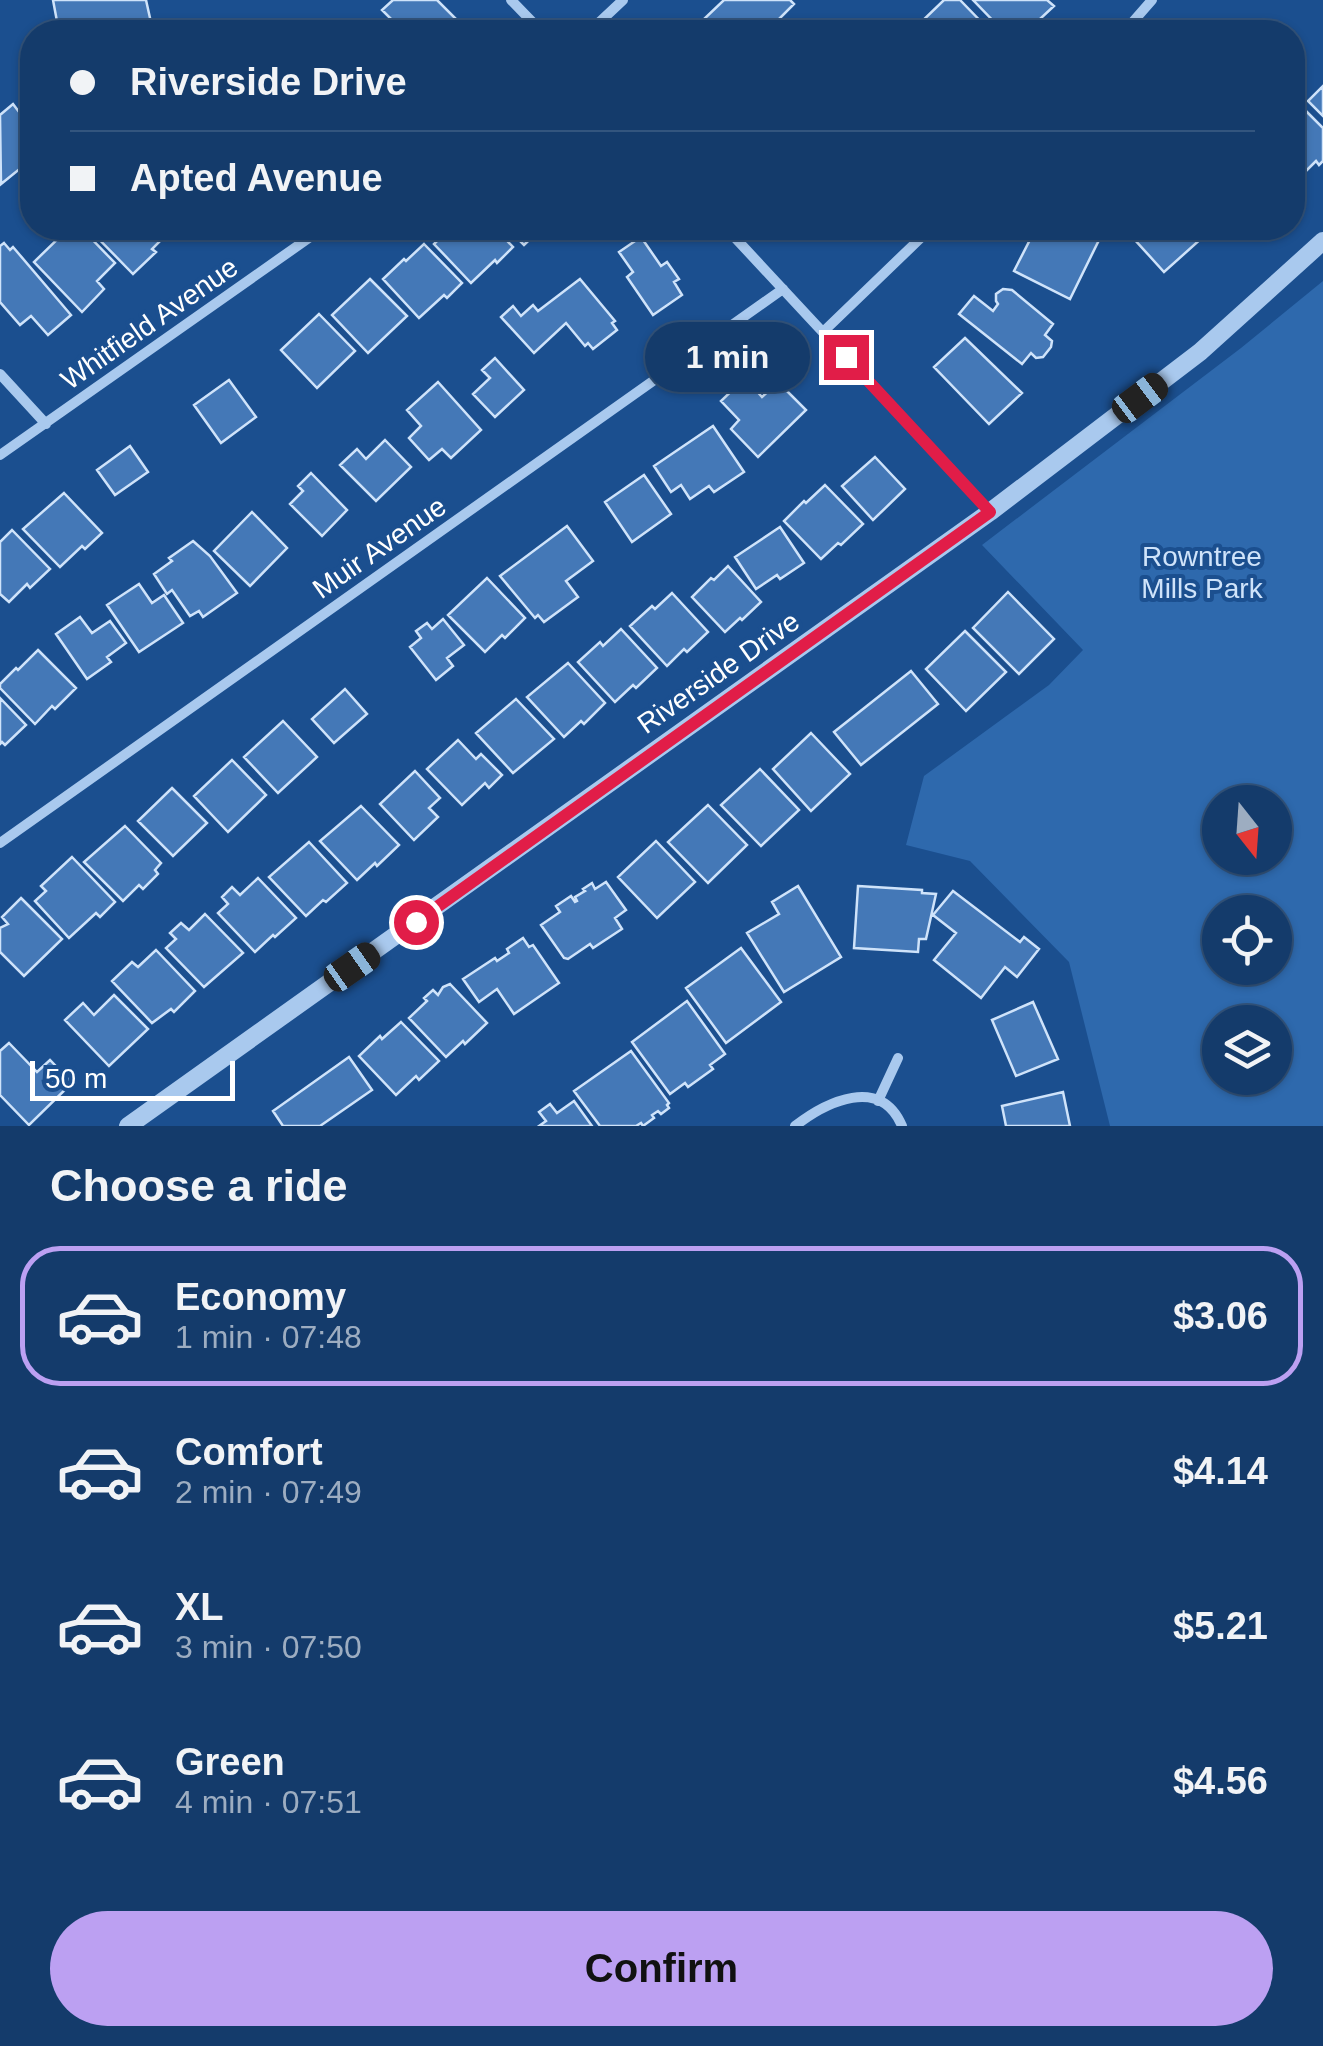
<!DOCTYPE html>
<html lang="en">
<head>
<meta charset="utf-8">
<style>
  :root { --surface:#143b6b; --page:#214673; --text:#f1f3f6; --muted:#9dadc1; --line:#33557e; --accent:#bca0f2 }
  body { margin:0; font-family:Arial,sans-serif; background:var(--page); color:var(--text); height:100vh; display:flex; flex-direction:column; font-size:38px; white-space:nowrap }
  * { box-sizing:border-box; margin:0 }
  p { font-size:32px; color:var(--muted) }
  .icon { flex:none; width:55px; height:55px; fill:none; stroke:currentColor; stroke-width:2; stroke-linecap:round; stroke-linejoin:round }
  .map { position:relative; height:1126px; overflow:hidden }
  .details { display:flex; flex-direction:column; background:var(--surface); flex:1 }
  .details>* { flex:none }
  .hud { position:absolute; left:20px; top:20px; width:1285px; height:220px; border-radius:40px; box-shadow:0 2px 8px #0004,0 0 0 2px var(--line); display:grid; align-content:center; height:220px; padding:0 50px; background:var(--surface) }
  .needle { width:65px; rotate:163deg }
  .controls { position:absolute; left:1202px; top:785px; display:grid; gap:20px }
  .controls a { display:grid; place-items:center; width:90px; height:90px; border-radius:50%; background:var(--surface); box-shadow:0 2px 8px #0004,0 0 0 2px var(--line); font-size:50px }
  .scale { position:absolute; left:30px; bottom:25px; width:205px; box-sizing:border-box; padding-left:10px; border:5px solid #fff; border-top:0; font-size:28px; line-height:35px; white-space:nowrap; color:#fff; -webkit-text-stroke:8px #1b4f8f; paint-order:stroke }
  .end { position:absolute; width:45px; height:45px; margin:-22px; border:12px solid #e11d48; background:#fff; box-shadow:0 0 0 5px #fff }
  .from { border-radius:50% }
  .bubble { position:absolute; height:70px; border-radius:35px; background:var(--surface); box-shadow:0 2px 8px #0004,0 0 0 2px var(--line); font-size:32px; font-weight:700; line-height:70px; text-align:center }
  .car { position:absolute; width:30px; height:60px; margin:-30px -15px; border-radius:12px; box-shadow:0 0 8px 2px #0007; background:linear-gradient(#222 24%,#8ab4d8 0 40%,#222 0 76%,#8ab4d8 0 86%,#222 0) }
  .hud b { display:flex; align-items:center; gap:35px; height:95px; font-size:38px }
  .hud b+b { border-top:2px solid var(--line) }
  .hud i { width:25px; height:25px; background:var(--text) }
  ul { padding:0; list-style:none }
  li { display:flex; align-items:center; gap:30px; height:140px; margin:0 20px 15px; padding:0 30px; border:5px solid transparent; border-radius:40px }
  li div { flex:1 }
  li b { display:block; font-size:38px }
  li em { font-style:normal; font-weight:700 }
  li.on { border-color:var(--accent) }
  li>.icon { width:90px; height:90px; stroke-width:1.5 }
  h2 { padding:0 50px; font-size:45px; line-height:120px }
  .cta { display:flex; gap:20px; margin-top:auto; padding:20px 50px }
  .cta a { flex:1; height:115px; border-radius:60px; background:var(--accent); color:#111; font-size:40px; font-weight:700; line-height:115px; text-align:center }
  .map>svg:first-child { display:block }
  .green { fill:#2e69ad; fill-rule:evenodd }
  .building { fill:#4478b7; stroke:#cfe3fa; stroke-width:2.5 }
  .lines { fill:none; stroke-linecap:round; stroke-linejoin:round }
  .minor { stroke:#a9c9ee; stroke-width:10 }
  .tertiary { stroke:#a9c9ee; stroke-width:18 }
  .route { stroke:#e11d48; stroke-width:12 }
  .labels { text-anchor:middle; stroke-width:8; stroke-linejoin:round; paint-order:stroke }
  .street-label { font-size:28px; fill:#fff; stroke:#1b4f8f }
  .park-label { font-size:28px; fill:#cfe3fa; stroke:#1b4f8f }
</style>
</head>
<body>
<div class="map">
<svg width="1323" height="1126" viewBox="0 0 1323 1126">
  <rect width="100%" height="100%" fill="#1b4f8f"/>
  <!-- green -->
  <path class="green" d="M1323,281V1126H1110L1069,962L970,861L906,845L924,776L1049,685L1083,650L982,545L1241,348ZM1220,802H1275V858H1220ZM1220,912H1275V968H1220ZM1220,1022H1275V1078H1220Z"/>
  <!-- building -->
  <path class="building" d="M53,0H146L152,27L120,32L118,22L59,32Z
    M393,0H437L469,32H404L382,10Z
    M724,0H790L794,4L775,23L784,32H715L703,20Z
    M944,0H960L991,32H921L916,27Z
    M973,0H1047L1054,6L1026,32H1004Z
    M1323,86V116L1308,101Z
    M13,104L32,129V159L1,184L0,115Z
    M1302,107L1323,128V161L1319,165L1316,161L1298,179L1292,173V116Z
    M69,228H81L115,263L97,281L104,289L82,312L34,262Z
    M88,228H168L171,230L152,249L156,252L133,274Z
    M450,228H495L513,247L497,263L495,260L471,283L434,244Z
    M507,228H542L524,245Z
    M1036,228H1073L1099,240L1070,299L1014,271Z
    M1149,228H1213L1164,272L1135,240Z
    M641,237L661,266L667,262L679,279L674,282L682,295L653,315L627,277L633,272L619,252Z
    M4,243L10,250L13,247L71,315L48,335L31,316L20,325L0,302V246Z
    M424,244L462,283L447,298L444,295L419,318L383,279L404,259L406,261Z
    M370,279L407,316L368,353L332,315Z
    M580,279L615,321L612,323L617,330L593,349L588,343L585,346L566,323L534,353L501,317L513,306L521,316L533,305L538,311Z
    M1003,289L1012,290L1053,324L1045,335L1052,341L1051,347L1043,357L1036,358L1031,353L1022,364L959,314L974,296L993,311L998,304L996,301V294Z
    M319,314L355,351L317,388L281,350Z
    M965,338L1022,393L989,424L934,367Z
    M495,358L524,390L495,417L473,394L490,378L482,370Z
    M745,378L762,397L778,382L806,410L758,457L731,429L739,420L721,401Z
    M229,380L256,417L221,443L194,405Z
    M438,382L481,430L451,458L442,449L429,460L409,438L421,426L407,410Z
    M713,426L744,472L714,492L709,486L690,499L681,485L671,492L654,466Z
    M385,440L411,467L376,501L340,465L357,449L366,459Z
    M130,446L148,472L115,495L97,470Z
    M875,457L905,489L873,520L842,486Z
    M311,473L347,510L322,536L290,504L303,491L298,486Z
    M644,475L671,514L632,542L605,502Z
    M825,485L863,524L841,545L838,543L821,559L784,521L804,501L806,503Z
    M64,493L102,533L85,549L82,546L60,567L23,529Z
    M252,512L287,548L250,586L214,551Z
    M567,526L593,561L566,581L578,597L544,622L538,615L535,618L500,576Z
    M780,527L804,563L780,579L777,575L756,589L735,557Z
    M12,530L50,569L30,588L27,584L9,602L0,594V542Z
    M193,541L210,556L237,593L203,617L199,611L190,616L172,590L167,594L154,574L172,561L169,558Z
    M728,566L761,602L742,620L740,618L725,632L692,597L711,578L714,580Z
    M487,578L525,618L505,638L502,635L485,652L448,615Z
    M139,584L152,603L164,595L183,623L139,652L107,605Z
    M1008,592L1054,639L1019,674L973,628Z
    M672,593L708,632L687,652L684,649L667,666L630,626L652,606L655,609Z
    M80,617L92,633L110,621L126,643L107,657L111,662L87,679L56,634Z
    M443,619L464,645L447,658L453,666L436,680L410,647L421,638L416,631L427,623L432,629Z
    M621,629L657,668L636,688L633,685L615,702L578,662L600,642L603,646Z
    M965,631L1006,672L966,711L926,669Z
    M38,650L76,688L55,709L52,706L35,724L0,688V684L16,668L18,670Z
    M568,663L605,703L584,724L581,721L564,737L527,697Z
    M911,671L938,704L861,765L834,732Z
    M345,689L367,714L334,743L312,719Z
    M0,698L26,725L5,745L2,742L0,744Z
    M516,699L554,739L513,773L476,733Z
    M283,721L317,757L278,793L244,757Z
    M811,733L850,774L811,811L773,769Z
    M458,740L476,759L481,754L502,775L489,788L485,783L462,805L427,769Z
    M232,760L266,795L228,832L194,796Z
    M760,769L799,810L761,846L721,805Z
    M415,771L440,798L429,808L438,817L414,840L380,804Z
    M172,788L207,823L173,856L138,821Z
    M708,805L747,845L708,883L668,842Z
    M361,806L399,845L377,866L375,863L357,880L320,841Z
    M125,826L161,863L155,870L158,874L143,889L139,885L123,901L84,862Z
    M656,841L695,882L657,918L618,877Z
    M309,842L347,883L326,902L323,900L306,916L269,877Z
    M72,857L115,902L100,917L96,913L69,938L35,901L46,891L41,886Z
    M258,878L296,918L275,937L273,935L255,952L218,913L228,904L222,897L232,887L240,895Z
    M606,882L626,910L615,918L622,929L593,948L590,944L568,959L564,958L541,925L560,912L556,906L571,896L575,902L577,901L575,897L585,891L583,889L592,883L595,889Z
    M798,886L841,957L784,992L747,933L779,914L772,902Z
    M858,886L922,890V893L936,894L926,939H919L918,952L854,948Z
    M953,891L1020,942L1024,937L1039,949L1017,977L1005,967L981,998L934,960L956,933L933,915Z
    M21,898L62,939L24,976L0,952V928L8,924L2,917Z
    M205,914L243,953L204,987L166,948L176,939L170,933L181,923L189,930Z
    M523,938L529,947L533,945L559,983L514,1014L497,989L479,1002L463,979L495,958L497,961L509,953L507,949Z
    M741,948L781,1002L726,1043L686,988Z
    M156,950L195,991L174,1012L171,1009L152,1023L112,981L132,962L138,967Z
    M450,984L487,1023L465,1044L463,1041L446,1057L409,1018L427,1001L424,998L433,990L438,995L443,987Z
    M114,995L148,1029L109,1066L65,1020L83,1003L94,1015Z
    M687,1001L725,1054L710,1065L713,1069L688,1087L685,1083L670,1094L632,1042Z
    M1033,1002L1058,1059L1016,1076L992,1020Z
    M401,1022L439,1061L419,1080L416,1076L396,1095L359,1056L380,1036L382,1039Z
    M9,1043L37,1072L50,1060L72,1083L29,1125L0,1095V1051Z
    M631,1051L669,1103L667,1105L669,1108L661,1114L658,1111L652,1115L654,1118L643,1126L641,1123L636,1126H600L574,1091Z
    M349,1057L372,1090L320,1126H283L273,1111Z
    M1063,1092L1070,1126H1006L1002,1106Z
    M574,1101L592,1126H539L546,1121L539,1112L550,1104L557,1113Z"/>
  <g class="lines">
    <!-- minor -->
    <path class="minor" d="M511,0L542,32
      M589,32L623,0
      M1124,32L1152,0
      M726,228L990,512
      M823,332L931,228
      M0,374L46,424
      M0,455L323,228
      M0,843L783,289
      M878,1101L898,1058
      M795,1126C826,1102 881,1075 902,1126"/>
    <!-- tertiary -->
    <path class="tertiary" d="M128,1126L990,512L1200,352L1323,241"/>
  </g>
  <g class="lines">
    <!-- route -->
    <path class="route" d="M416,922L990,512L846,357"/>
  </g>
  <g class="labels">
    <!-- street labels -->
    <g class="street-label">
      <text transform="translate(149 323) rotate(-35)" y="10">Whitfield Avenue</text>
      <text transform="translate(379 547) rotate(-35)" y="10">Muir Avenue</text>
      <text transform="translate(718 672) rotate(-35)" y="10">Riverside Drive</text>
    </g>
    <!-- park labels -->
    <g class="park-label">
      <text x="1202" y="566">Rowntree<tspan x="1202" dy="32">Mills Park</tspan></text>
    </g>
  </g>
</svg>
<div class="controls">
<a><svg class="needle" viewBox="-14 -14 28 28"><path d="M0-13l5 13h-10z" fill="#e53935"/><path d="M0 13l5-13h-10z" fill="#9dadc1"/></svg></a>
<a><svg class="icon" aria-label="locate" viewBox="0 0 24 24"><circle cx="12" cy="12" r="6"/><path d="M12 2v4M12 18v4M2 12h4M18 12h4"/></svg></a>
<a><svg class="icon" aria-label="layers" viewBox="0 0 24 24"><path d="M12 4l9 5-9 5-9-5zM3 14l9 5 9-5"/></svg></a>
</div>
<div class="scale">50 m</div>
<i class="end from" style="left:416px;top:922px"></i>
<i class="end" style="left:846px;top:357px"></i>
<div class="bubble" style="left:645px;top:322px;width:165px">1 min</div>
<i class="car" style="left:1140px;top:398px;rotate:53deg"></i>
<i class="car" style="left:352px;top:967px;rotate:55deg"></i>
<div class="hud">
<b><i class="from"></i>Riverside Drive</b>
<b><i></i>Apted Avenue</b>
</div>
</div>
<section class="details">
<h2>Choose a ride</h2>
<ul>
<li class="on"><svg class="icon" aria-label="car" viewBox="0 0 24 24"><path d="M5 17H2v-5l4-1 3-4h7l3 4 3 1v5h-3M9 17h6M6 11h13"/><circle cx="7" cy="17" r="2"/><circle cx="17" cy="17" r="2"/></svg><div><b>Economy</b><p>1 min · 07:48</p></div><em>$3.06</em></li>
<li><svg class="icon" aria-label="car" viewBox="0 0 24 24"><path d="M5 17H2v-5l4-1 3-4h7l3 4 3 1v5h-3M9 17h6M6 11h13"/><circle cx="7" cy="17" r="2"/><circle cx="17" cy="17" r="2"/></svg><div><b>Comfort</b><p>2 min · 07:49</p></div><em>$4.14</em></li>
<li><svg class="icon" aria-label="car" viewBox="0 0 24 24"><path d="M5 17H2v-5l4-1 3-4h7l3 4 3 1v5h-3M9 17h6M6 11h13"/><circle cx="7" cy="17" r="2"/><circle cx="17" cy="17" r="2"/></svg><div><b>XL</b><p>3 min · 07:50</p></div><em>$5.21</em></li>
<li><svg class="icon" aria-label="car" viewBox="0 0 24 24"><path d="M5 17H2v-5l4-1 3-4h7l3 4 3 1v5h-3M9 17h6M6 11h13"/><circle cx="7" cy="17" r="2"/><circle cx="17" cy="17" r="2"/></svg><div><b>Green</b><p>4 min · 07:51</p></div><em>$4.56</em></li>
</ul>
<div class="cta"><a>Confirm</a></div>
</section>
</body>
</html>
